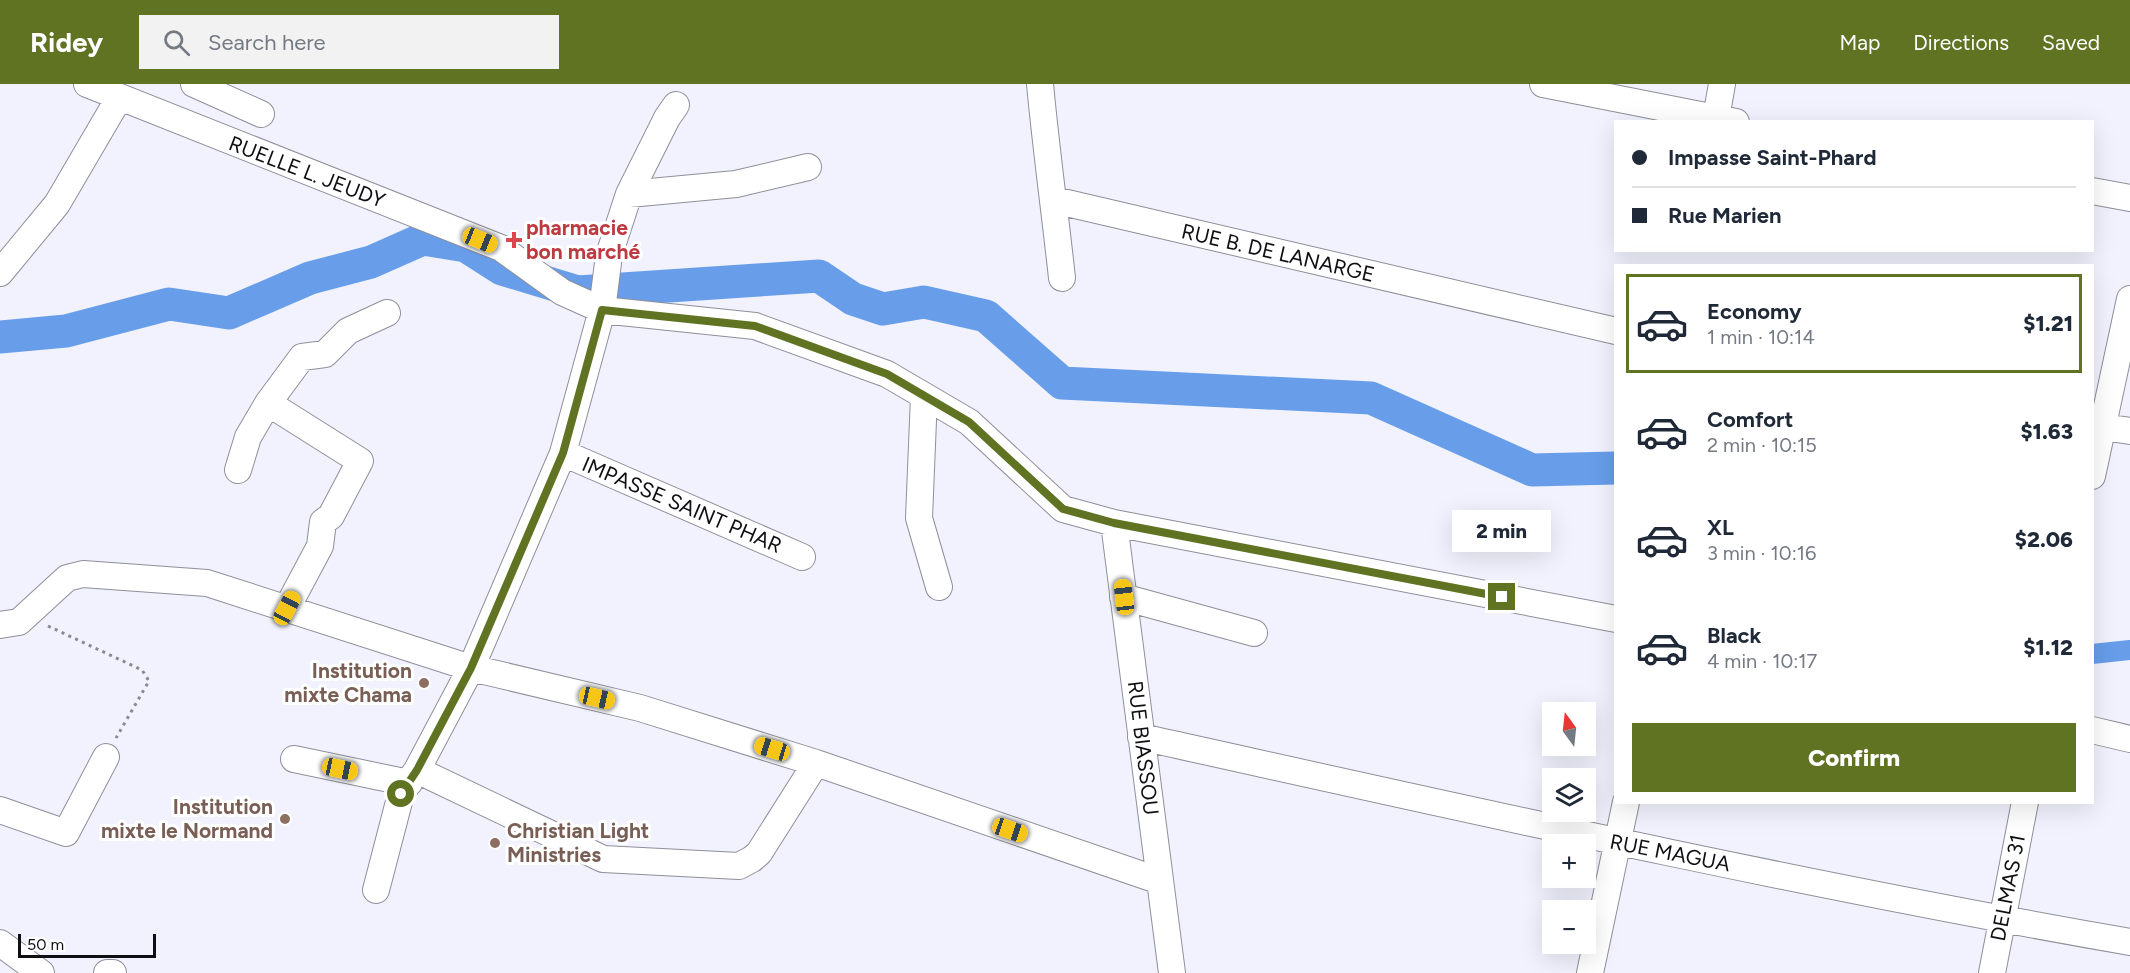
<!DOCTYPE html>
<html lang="en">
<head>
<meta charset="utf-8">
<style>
  :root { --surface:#fff; --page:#f2f2f3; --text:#1f2937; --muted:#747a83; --line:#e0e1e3; --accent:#5f7322 }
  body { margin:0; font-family:Figtree,sans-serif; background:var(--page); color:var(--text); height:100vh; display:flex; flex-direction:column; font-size:22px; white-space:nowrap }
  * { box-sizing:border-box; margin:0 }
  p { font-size:20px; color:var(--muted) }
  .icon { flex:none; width:33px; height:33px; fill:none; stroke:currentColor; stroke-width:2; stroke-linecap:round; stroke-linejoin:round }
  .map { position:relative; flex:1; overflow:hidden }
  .drawer { position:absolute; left:1614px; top:180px; width:480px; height:540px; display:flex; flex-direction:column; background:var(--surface); border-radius:0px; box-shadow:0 6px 24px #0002 }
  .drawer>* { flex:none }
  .hud { position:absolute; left:1614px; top:36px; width:480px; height:132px; border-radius:0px; box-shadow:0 6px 24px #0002; display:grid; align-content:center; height:132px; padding:0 18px; background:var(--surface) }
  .needle { width:39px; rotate:345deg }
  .tools { position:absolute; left:1542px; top:618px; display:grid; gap:12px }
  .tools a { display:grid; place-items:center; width:54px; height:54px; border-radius:0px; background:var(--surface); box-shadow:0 6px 24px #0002; font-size:30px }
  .scale { position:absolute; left:18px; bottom:15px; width:138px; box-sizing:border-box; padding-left:6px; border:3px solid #0f0f13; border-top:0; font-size:16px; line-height:21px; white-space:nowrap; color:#0f0f13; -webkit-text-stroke:4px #fff; paint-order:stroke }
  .end { position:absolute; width:27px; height:27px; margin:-14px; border:8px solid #5f7322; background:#fff; box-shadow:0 0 0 3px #fff }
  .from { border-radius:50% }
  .bubble { position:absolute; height:42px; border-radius:0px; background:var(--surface); box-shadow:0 6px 24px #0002; font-size:20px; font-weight:800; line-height:42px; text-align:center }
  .car { position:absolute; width:18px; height:36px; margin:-18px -9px; border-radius:8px; box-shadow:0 0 4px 2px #0007; background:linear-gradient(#f5c518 24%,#345 0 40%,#f5c518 0 76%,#345 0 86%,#f5c518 0) }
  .hud b { display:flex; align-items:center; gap:21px; height:57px; font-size:22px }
  .hud b+b { border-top:2px solid var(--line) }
  .hud i { width:15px; height:15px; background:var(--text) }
  ul { padding:10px 0 0; list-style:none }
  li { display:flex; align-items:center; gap:18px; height:99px; margin:0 12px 9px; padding:0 6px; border:3px solid transparent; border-radius:0px }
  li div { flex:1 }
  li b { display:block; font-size:22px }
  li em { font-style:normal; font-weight:800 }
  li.current { border-color:var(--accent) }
  li>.icon { width:54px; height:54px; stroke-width:1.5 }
  .cta { display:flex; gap:12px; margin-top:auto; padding:12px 18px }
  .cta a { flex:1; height:69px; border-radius:0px; background:var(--accent); color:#fff; font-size:24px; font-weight:800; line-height:69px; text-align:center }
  header { display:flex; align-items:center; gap:36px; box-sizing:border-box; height:84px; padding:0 30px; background:var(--accent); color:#fff }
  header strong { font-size:28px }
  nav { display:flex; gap:33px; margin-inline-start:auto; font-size:21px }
  .search { width:420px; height:54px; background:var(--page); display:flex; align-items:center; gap:15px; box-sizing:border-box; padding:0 21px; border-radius:0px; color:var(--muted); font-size:22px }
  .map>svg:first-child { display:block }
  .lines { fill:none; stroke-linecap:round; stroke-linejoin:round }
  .canal { stroke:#679de9; stroke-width:20 }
  .river { stroke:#679de9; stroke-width:33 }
  .minor-casing { stroke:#8e8f99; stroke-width:28 }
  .path { stroke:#898991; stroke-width:3; stroke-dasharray:3 4.5; stroke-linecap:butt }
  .minor { stroke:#fff; stroke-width:26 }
  .route { stroke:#5f7322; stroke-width:8 }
  .health-dot { fill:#e0444e; stroke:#fff; stroke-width:2 }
  .education-dot { fill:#8d6e63; stroke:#fff; stroke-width:2 }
  .labels { text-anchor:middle; stroke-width:6; stroke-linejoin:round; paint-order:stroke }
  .street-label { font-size:21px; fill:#0f0f13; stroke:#fff }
  .health-label { font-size:21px; font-weight:bold; fill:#be3a42; stroke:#fff; text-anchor:start }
  .education-label { font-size:21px; font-weight:bold; fill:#785e54; stroke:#fff; text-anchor:end }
</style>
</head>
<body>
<header>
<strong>Ridey</strong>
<div class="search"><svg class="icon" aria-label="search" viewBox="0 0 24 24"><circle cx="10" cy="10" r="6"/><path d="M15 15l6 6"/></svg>Search here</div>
<nav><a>Map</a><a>Directions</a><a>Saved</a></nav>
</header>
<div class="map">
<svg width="2130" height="889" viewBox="0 0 2130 889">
  <rect width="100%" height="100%" fill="#f1f2fd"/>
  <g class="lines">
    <!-- canal -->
    <path class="canal" d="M2092,570L2130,566"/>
    <!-- river -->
    <path class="river" d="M0,253L66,247L169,220L229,229L310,194L371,178L423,155L466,162L502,185L578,208L819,192L853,215L883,225L924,218L986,232L1062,299L1371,314L1532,386L1616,384"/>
    <!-- minor casing -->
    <g class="minor-casing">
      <path id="minor" d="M87,0L501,164L562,208L602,226L755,242L887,290L969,338L1063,425L1114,439L1616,535
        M194,0L261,30
        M1040,0C1046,65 1055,129 1062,194
        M1543,0L1736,38
        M1716,34L1722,0
        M2092,107L2130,114
        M629,110L736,100L808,83
        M1054,116L1616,247
        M0,189L57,120L119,14
        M924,312L919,434L939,503
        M2103,343L2130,347
        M563,369L802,473
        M238,386L248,353L268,319
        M2092,392L2130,215
        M1114,439L1172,889
        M1123,513L1254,549
        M287,524L320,462L323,438L331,432L360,377L268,319L302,273L325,270L348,247L387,229
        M0,541L19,538L67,494L83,490L207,499L471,584L640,624L816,679L1160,797
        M2092,646L2130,655
        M1141,653C1470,726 1798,800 2130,858
        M294,675L409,699
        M417,686L603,775L739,782L752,775L759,769L816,679
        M0,726L66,749L106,673
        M376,806L401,710L417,686L471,584L563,369L602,226L609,171L629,110L667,34L676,21
        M0,859L41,889
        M107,889H113
        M1590,889L1626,718
        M1992,889L2025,718"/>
    </g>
    <!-- path -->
    <path class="path" d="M48,542L142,586L149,597L116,654"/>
    <!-- minor -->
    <use href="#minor" class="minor"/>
  </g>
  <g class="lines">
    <!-- route -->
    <path class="route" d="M401,710L417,686L471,584L563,369L602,226L755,242L887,290L969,338L1063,425L1114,439L1502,513"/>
  </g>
  <!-- markers -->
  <path class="health-dot" d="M511 147h6v6h6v6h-6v6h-6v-6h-6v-6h6z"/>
  <g class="education-dot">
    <circle cx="424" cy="599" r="6"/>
    <circle cx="285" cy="735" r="6"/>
    <circle cx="495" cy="759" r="6"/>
  </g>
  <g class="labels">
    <!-- street labels -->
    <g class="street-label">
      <text transform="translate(307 88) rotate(21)" y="7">RUELLE L. JEUDY</text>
      <text transform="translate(1278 169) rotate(13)" y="7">RUE B. DE LANARGE</text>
      <text transform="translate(682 421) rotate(23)" y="7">IMPASSE SAINT PHAR</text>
      <text transform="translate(1143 664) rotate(83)" y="7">RUE BIASSOU</text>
      <text transform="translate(1670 769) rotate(11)" y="7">RUE MAGUA</text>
      <text transform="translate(2008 804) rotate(-79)" y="7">DELMAS 31</text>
    </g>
    <!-- health labels -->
    <g class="health-label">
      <text x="526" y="151">pharmacie<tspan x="526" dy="24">bon marché</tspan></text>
    </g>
    <!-- education labels -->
    <g class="education-label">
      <text x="412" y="594">Institution<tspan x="412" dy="24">mixte Chama</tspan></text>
      <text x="273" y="730">Institution<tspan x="273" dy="24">mixte le Normand</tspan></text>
      <text x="507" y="754" text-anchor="start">Christian Light<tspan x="507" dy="24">Ministries</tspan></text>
    </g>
  </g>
</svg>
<div class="tools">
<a><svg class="needle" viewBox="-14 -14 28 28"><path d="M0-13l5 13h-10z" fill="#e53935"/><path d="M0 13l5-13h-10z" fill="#747a83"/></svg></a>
<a><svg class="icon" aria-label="layers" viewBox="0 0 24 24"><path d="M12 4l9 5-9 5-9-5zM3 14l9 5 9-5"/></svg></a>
<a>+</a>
<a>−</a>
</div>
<div class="scale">50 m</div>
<i class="end from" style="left:401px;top:710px"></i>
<i class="end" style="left:1502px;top:513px"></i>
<div class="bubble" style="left:1452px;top:426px;width:99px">2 min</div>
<i class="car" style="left:480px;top:156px;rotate:112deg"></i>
<i class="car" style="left:1124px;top:513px;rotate:353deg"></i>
<i class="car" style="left:287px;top:524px;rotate:28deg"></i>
<i class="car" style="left:597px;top:614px;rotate:103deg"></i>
<i class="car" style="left:772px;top:665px;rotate:287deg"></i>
<i class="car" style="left:340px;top:685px;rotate:102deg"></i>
<i class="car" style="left:1010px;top:746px;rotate:109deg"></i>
<div class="hud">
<b><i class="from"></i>Impasse Saint-Phard</b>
<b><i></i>Rue Marien</b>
</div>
<section class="drawer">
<ul>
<li class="current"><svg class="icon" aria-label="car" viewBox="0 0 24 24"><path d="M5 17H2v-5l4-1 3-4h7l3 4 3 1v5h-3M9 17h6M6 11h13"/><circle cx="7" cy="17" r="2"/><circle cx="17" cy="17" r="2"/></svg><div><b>Economy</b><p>1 min · 10:14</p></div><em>$1.21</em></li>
<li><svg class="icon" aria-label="car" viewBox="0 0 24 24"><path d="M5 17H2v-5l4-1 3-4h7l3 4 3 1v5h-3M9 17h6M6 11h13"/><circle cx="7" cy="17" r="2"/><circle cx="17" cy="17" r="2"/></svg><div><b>Comfort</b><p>2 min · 10:15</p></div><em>$1.63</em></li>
<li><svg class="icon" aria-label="car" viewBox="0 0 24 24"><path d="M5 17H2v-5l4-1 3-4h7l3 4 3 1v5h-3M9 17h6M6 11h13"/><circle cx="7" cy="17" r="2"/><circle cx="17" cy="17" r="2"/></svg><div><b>XL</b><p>3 min · 10:16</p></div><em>$2.06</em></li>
<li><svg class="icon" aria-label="car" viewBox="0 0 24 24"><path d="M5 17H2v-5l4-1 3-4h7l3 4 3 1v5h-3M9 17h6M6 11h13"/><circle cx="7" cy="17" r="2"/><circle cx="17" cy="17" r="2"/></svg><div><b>Black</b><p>4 min · 10:17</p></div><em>$1.12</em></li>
</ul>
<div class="cta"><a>Confirm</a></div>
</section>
</div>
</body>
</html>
